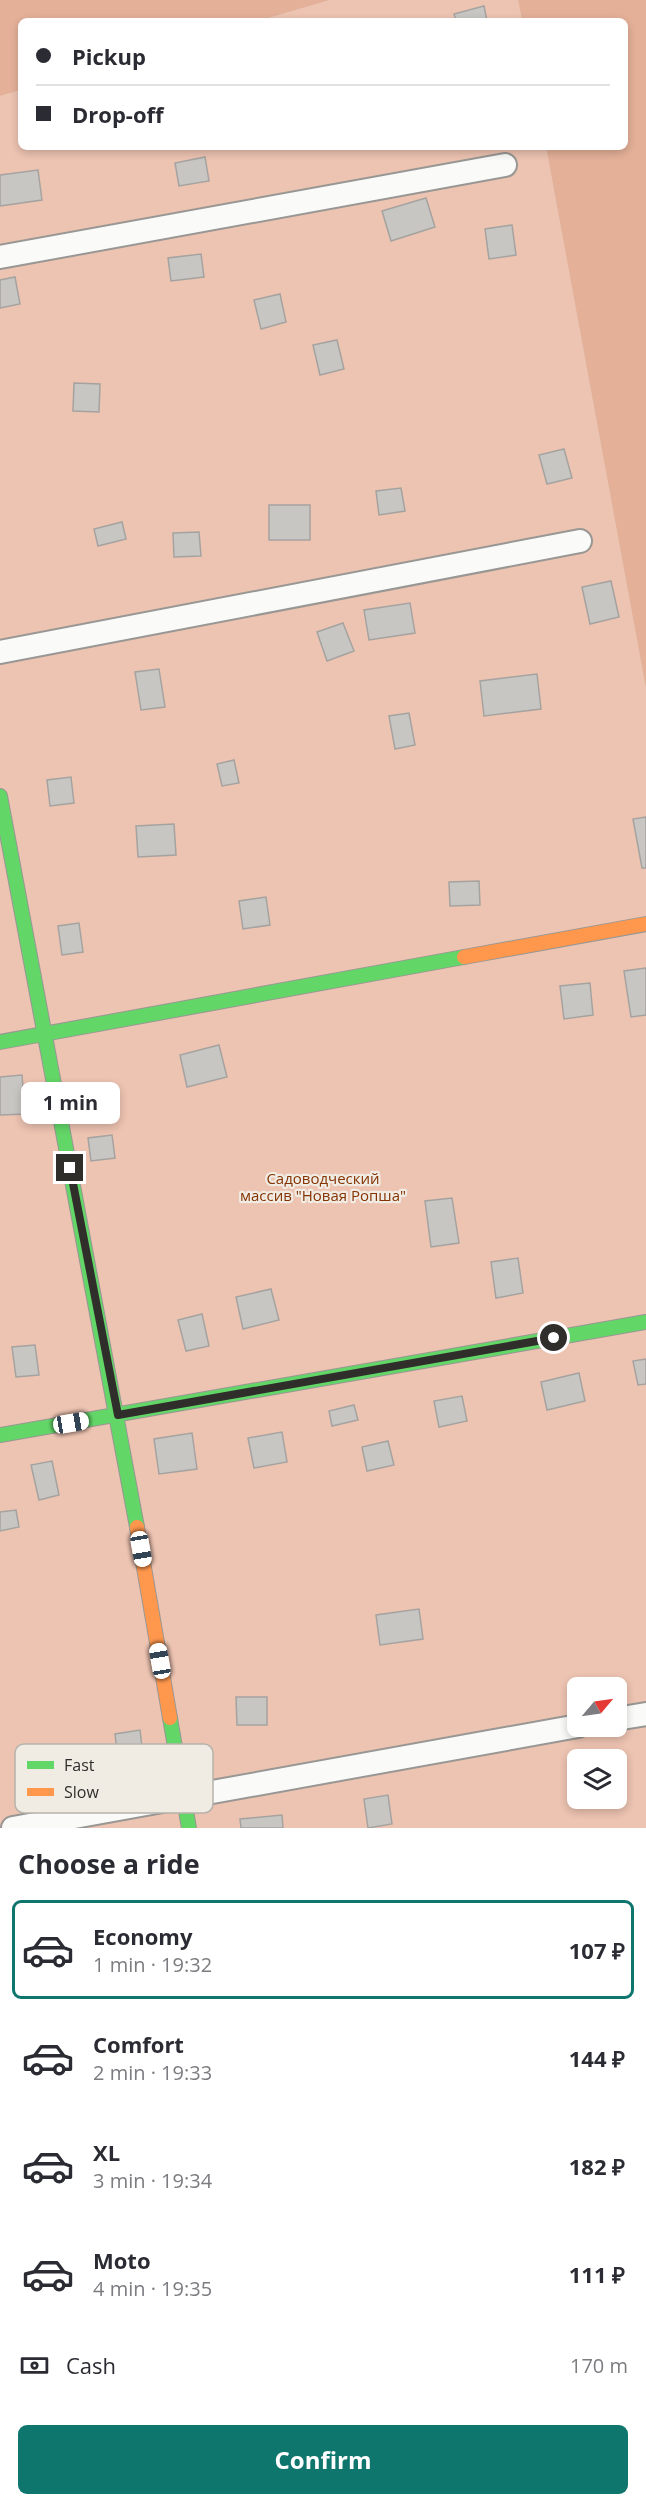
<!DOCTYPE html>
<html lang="en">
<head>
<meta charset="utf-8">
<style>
  :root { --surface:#fff; --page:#f2f2f3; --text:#2b2b33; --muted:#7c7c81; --line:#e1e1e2; --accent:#0f766e }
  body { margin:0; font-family:"Open Sans",sans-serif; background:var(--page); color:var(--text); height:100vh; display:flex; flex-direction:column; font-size:22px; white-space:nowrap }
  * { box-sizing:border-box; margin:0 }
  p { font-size:20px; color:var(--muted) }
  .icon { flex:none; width:33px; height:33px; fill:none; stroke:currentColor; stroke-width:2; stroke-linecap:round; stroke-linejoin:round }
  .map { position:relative; height:1828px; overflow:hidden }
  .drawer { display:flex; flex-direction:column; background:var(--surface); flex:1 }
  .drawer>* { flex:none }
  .banner { position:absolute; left:18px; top:18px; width:610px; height:132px; border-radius:9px; box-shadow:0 3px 9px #0003; display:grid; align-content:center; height:132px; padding:0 18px; background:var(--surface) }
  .needle { width:39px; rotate:61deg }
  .controls { position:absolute; left:567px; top:1677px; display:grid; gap:12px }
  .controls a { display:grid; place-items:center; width:60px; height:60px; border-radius:9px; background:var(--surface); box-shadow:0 3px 9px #0003; font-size:30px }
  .end { position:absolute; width:27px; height:27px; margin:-14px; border:8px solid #2f2e2b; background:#fff; box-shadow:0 0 0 3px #fff }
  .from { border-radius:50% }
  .bubble { position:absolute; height:42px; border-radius:9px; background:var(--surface); box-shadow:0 3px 9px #0003; font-size:20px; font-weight:700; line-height:42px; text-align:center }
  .car { position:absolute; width:18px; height:36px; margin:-18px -9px; border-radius:8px; box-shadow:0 0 4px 2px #0007; background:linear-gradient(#fff 24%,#345 0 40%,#fff 0 76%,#345 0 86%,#fff 0) }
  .banner b { display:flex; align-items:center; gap:21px; height:57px; font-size:22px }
  .banner b+b { border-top:2px solid var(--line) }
  .banner i { width:15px; height:15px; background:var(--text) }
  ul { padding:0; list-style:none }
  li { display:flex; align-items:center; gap:18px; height:99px; margin:0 12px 9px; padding:0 6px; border:3px solid transparent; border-radius:9px }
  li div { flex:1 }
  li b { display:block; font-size:22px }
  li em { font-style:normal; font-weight:700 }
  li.on { border-color:var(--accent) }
  li>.icon { width:54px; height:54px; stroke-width:1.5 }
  h2 { padding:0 18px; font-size:27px; line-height:72px }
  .pay { display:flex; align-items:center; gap:15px; height:66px; padding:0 18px; font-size:22px }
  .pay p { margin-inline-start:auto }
  .primary-button { display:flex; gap:12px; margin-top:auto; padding:12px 18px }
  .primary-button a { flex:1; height:69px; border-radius:9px; background:var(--accent); color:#fff; font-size:24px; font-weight:700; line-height:69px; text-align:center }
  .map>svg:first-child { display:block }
  .green { fill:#edc3b1; fill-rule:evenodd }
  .forest { fill:#e4b098 }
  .building { fill:#c8c6c3; stroke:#a5a3a0; stroke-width:1.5 }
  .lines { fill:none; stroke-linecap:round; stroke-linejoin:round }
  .street-casing { stroke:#999794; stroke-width:26 }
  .fast-casing { stroke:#999794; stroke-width:16 }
  .slow-casing { stroke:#999794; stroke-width:16 }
  .street { stroke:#fafaf9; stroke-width:22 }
  .fast { stroke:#63d668; stroke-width:14 }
  .slow { stroke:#ff974d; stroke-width:14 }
  .route { stroke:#2f2e2b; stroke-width:8 }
  .labels { text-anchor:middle; stroke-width:4.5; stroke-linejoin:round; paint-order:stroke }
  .park-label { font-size:15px; fill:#853303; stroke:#f0ece4 }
  .key { fill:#f0ece4; stroke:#b6b3ac; stroke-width:1.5 }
  .key-label { font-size:16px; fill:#2f2e2b }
</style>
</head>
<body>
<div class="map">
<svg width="646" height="1828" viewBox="0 0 646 1828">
  <rect width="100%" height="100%" fill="#e0deda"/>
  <!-- green -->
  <path class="green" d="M330,0H518L522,21H258Z
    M21,90V147H546L646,689V1828H0V96ZM578,1688H616V1726H578ZM578,1760H616V1798H578Z"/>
  <!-- forest -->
  <path class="forest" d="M0,0H330L258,21H21V90L0,96Z
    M518,0H646V689L546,147H626V21H522Z"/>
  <!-- building -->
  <path class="building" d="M484,6L487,21H456L454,14Z
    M205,157L209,181L179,186L175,163Z
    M38,170L42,200L0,206V175Z
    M426,198L435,227L391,241L382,211Z
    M512,225L516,255L489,259L485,229Z
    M201,254L204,277L171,281L168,258Z
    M15,277L20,304L0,308V280Z
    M280,294L286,322L261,329L254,300Z
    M337,340L344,369L320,375L313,345Z
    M74,383L100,384L99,412L73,411Z
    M564,449L572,478L547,484L539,455Z
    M401,488L405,511L379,515L376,491Z
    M269,505H310V540H269Z
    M122,522L126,539L98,546L94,529Z
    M199,532L201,556L174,557L173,533Z
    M611,581L619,617L590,624L582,587Z
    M410,603L415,633L369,640L364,610Z
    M343,623L354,651L327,661L317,632Z
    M159,669L165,707L141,710L135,672Z
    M537,674L541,709L484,716L480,681Z
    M409,713L415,745L395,749L389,716Z
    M234,760L239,783L222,786L217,764Z
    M71,777L74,803L50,806L47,780Z
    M646,817V868H642L633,819Z
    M174,824L176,855L138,857L136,826Z
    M479,881L480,905L450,906L449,882Z
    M266,897L270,925L243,929L239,901Z
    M79,923L83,952L62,955L58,926Z
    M646,968V1015L631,1017L624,971Z
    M590,983L593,1015L564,1019L560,986Z
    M219,1045L227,1077L187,1087L180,1055Z
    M22,1075L25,1114L0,1115V1077Z
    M112,1135L115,1158L91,1161L88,1138Z
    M452,1198L459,1243L431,1247L425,1201Z
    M518,1258L523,1293L496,1298L491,1262Z
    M271,1289L279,1320L243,1329L236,1297Z
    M202,1314L209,1346L186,1351L178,1320Z
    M35,1345L39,1375L16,1377L12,1347Z
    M646,1359V1384L638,1385L633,1361Z
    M579,1373L585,1401L547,1410L541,1382Z
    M462,1396L467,1421L439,1427L434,1401Z
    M354,1405L358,1420L332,1426L329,1411Z
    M282,1432L287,1462L254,1468L248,1438Z
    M192,1433L197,1469L159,1474L154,1439Z
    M388,1441L394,1465L367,1471L362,1447Z
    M52,1461L59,1495L39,1500L31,1465Z
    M16,1510L19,1527L0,1531V1512Z
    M419,1609L423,1639L380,1645L376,1615Z
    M236,1697H267V1725H237Z
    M140,1730L143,1756L118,1760L115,1734Z
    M388,1795L392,1824L368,1828L364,1799Z
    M282,1815L283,1828H241L240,1819Z"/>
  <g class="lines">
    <!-- street casing -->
    <g class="street-casing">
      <path id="street" d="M0,257L505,165
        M0,652L580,541
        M616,1719L646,1714
        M13,1828L578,1726"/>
    </g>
    <!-- fast casing -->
    <g class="fast-casing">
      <path id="fast" d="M0,796L137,1527
        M0,1042L464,957
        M0,1435L646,1322
        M170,1718L189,1828"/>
    </g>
    <!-- slow casing -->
    <g class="slow-casing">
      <path id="slow" d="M464,957L646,924
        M137,1527L170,1718"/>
    </g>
    <!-- street -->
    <use href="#street" class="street"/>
    <!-- fast -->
    <use href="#fast" class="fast"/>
    <!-- slow -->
    <use href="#slow" class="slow"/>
  </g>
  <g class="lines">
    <!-- route -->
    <path class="route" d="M70,1168L118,1415L554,1338"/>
  </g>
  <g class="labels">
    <!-- park labels -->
    <g class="park-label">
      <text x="323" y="1184">Садоводческий<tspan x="323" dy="17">массив "Новая Ропша"</tspan></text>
    </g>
  </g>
  <!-- legend -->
  <rect x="15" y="1744" width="198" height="69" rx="9" class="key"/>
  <rect x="27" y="1761" width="27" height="8" fill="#63d668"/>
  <rect x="27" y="1788" width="27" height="8" fill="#ff974d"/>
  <g class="key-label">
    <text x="64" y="1771">Fast</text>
    <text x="64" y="1798">Slow</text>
  </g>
</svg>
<div class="controls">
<a><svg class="needle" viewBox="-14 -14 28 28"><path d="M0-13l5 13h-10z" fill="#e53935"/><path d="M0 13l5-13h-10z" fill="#7c7c81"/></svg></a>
<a><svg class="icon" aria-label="layers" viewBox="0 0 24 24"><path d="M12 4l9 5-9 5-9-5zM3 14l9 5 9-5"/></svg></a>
</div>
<i class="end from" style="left:554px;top:1338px"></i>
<i class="end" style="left:70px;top:1168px"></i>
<div class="bubble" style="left:21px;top:1082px;width:99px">1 min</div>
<i class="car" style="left:71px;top:1423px;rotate:80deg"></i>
<i class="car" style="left:141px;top:1549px;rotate:170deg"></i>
<i class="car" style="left:160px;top:1661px;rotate:350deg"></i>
<div class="banner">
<b><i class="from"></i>Pickup</b>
<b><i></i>Drop-off</b>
</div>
</div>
<section class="drawer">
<h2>Choose a ride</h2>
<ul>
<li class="on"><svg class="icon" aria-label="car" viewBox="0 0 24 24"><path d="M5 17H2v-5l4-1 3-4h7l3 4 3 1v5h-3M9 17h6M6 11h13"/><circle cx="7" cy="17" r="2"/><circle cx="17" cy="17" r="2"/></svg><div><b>Economy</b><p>1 min · 19:32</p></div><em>107 ₽</em></li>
<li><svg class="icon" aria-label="car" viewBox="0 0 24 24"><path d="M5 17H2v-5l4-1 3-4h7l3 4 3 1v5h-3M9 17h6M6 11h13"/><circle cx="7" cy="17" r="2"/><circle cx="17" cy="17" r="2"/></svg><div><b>Comfort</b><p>2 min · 19:33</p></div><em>144 ₽</em></li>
<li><svg class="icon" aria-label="car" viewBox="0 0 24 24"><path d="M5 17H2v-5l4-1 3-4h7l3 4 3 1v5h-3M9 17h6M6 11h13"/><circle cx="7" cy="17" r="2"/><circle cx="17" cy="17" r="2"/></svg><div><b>XL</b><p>3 min · 19:34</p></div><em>182 ₽</em></li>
<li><svg class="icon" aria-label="car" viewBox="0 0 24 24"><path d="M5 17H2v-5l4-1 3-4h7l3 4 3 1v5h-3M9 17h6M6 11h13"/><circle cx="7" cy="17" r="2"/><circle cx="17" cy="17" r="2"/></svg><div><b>Moto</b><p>4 min · 19:35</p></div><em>111 ₽</em></li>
</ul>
<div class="pay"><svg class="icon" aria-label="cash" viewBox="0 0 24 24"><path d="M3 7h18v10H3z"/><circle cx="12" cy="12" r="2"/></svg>Cash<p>170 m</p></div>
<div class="primary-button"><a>Confirm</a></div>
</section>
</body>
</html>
